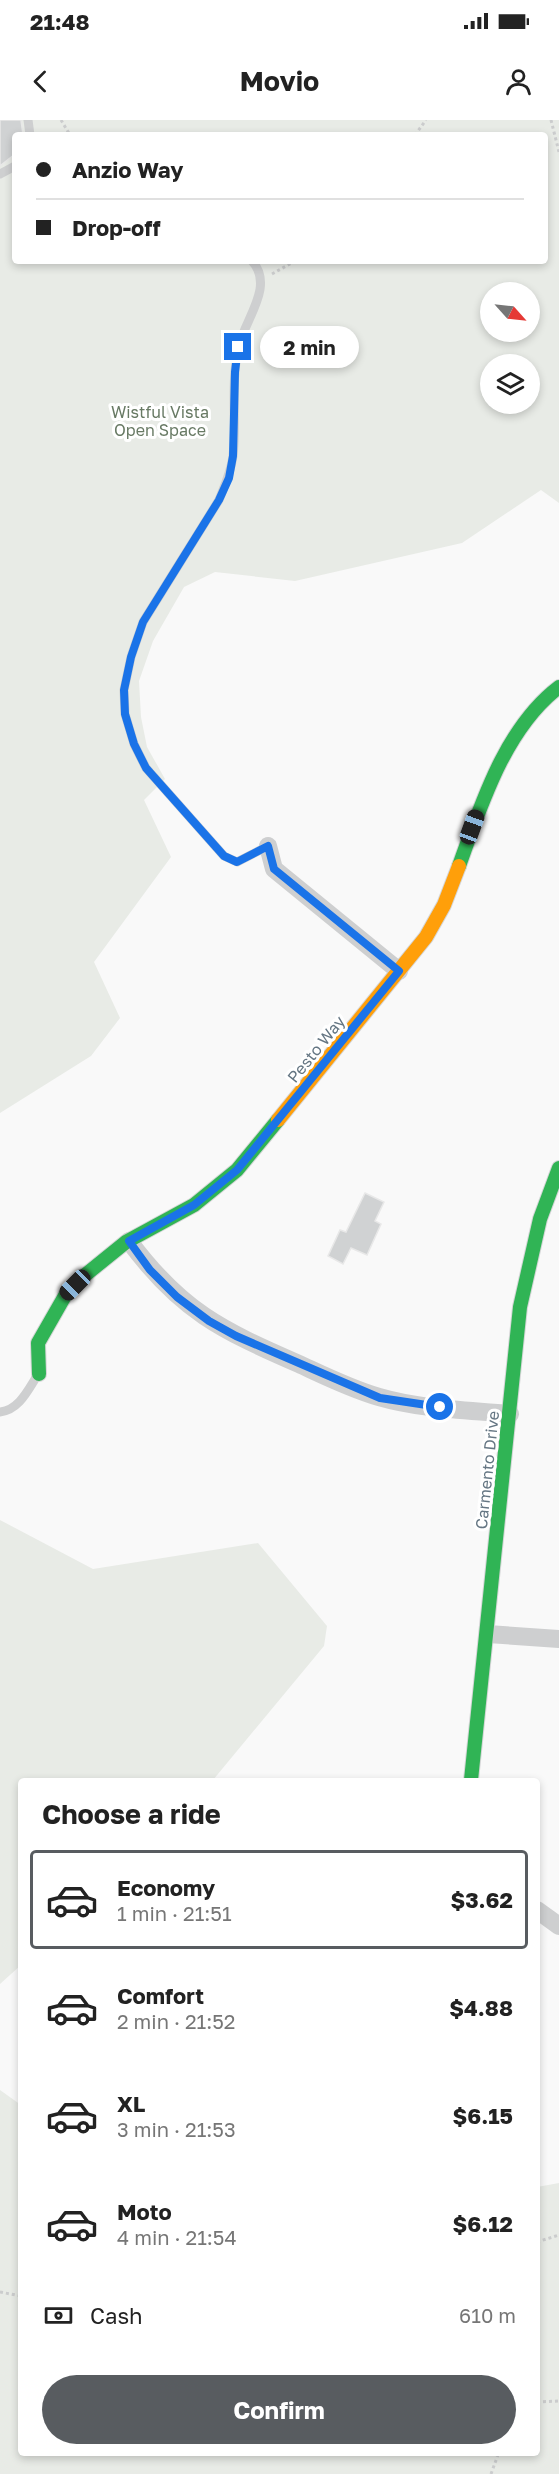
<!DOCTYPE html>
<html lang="en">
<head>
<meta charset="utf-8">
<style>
  :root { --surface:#fff; --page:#f2f2f2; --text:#222; --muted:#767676; --line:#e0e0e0; --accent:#585c60 }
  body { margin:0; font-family:"Golos Text",sans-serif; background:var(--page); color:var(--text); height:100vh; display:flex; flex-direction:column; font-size:22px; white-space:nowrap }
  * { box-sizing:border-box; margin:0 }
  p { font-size:20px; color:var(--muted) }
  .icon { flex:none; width:33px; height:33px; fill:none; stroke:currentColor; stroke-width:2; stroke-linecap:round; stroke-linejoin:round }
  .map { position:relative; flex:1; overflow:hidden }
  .side { position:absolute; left:18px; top:1658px; width:522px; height:678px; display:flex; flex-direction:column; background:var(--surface); border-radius:6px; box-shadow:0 3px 9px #0003 }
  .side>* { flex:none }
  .banner { position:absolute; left:12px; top:12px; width:536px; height:132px; border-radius:6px; box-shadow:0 3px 9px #0003; display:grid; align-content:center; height:132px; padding:0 24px; background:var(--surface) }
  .needle { width:39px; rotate:117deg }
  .tools { position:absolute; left:480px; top:162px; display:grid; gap:12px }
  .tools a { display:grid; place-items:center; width:60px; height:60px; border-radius:50%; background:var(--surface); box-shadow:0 3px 9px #0003; font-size:30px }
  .end { position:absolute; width:27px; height:27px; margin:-14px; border:8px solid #1a73e8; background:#fff; box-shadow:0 0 0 3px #fff }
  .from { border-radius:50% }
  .bubble { position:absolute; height:42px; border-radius:21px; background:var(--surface); box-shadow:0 3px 9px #0003; font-size:20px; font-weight:700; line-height:42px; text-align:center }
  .car { position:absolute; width:18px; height:36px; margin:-18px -9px; border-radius:8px; box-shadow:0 0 4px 2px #0007; background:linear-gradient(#222 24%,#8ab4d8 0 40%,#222 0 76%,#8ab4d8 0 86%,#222 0) }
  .banner b { display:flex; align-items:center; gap:21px; height:57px; font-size:22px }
  .banner b+b { border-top:2px solid var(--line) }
  .banner i { width:15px; height:15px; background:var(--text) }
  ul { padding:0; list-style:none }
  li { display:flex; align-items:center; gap:18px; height:99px; margin:0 12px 9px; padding:0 12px; border:3px solid transparent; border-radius:6px }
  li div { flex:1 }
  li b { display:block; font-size:22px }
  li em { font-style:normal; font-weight:700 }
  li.selected { border-color:var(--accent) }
  li>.icon { width:54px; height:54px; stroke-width:1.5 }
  h2 { padding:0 24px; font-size:27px; line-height:72px }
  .pay { display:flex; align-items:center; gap:15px; height:66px; padding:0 24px; font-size:22px }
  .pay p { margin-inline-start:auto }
  .primary-button { display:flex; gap:12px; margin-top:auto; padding:12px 24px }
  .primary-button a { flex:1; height:69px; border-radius:36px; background:var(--accent); color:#fff; font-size:24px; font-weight:700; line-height:69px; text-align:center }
  .status { display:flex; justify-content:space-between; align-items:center; height:42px; padding:0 30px; background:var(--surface); direction:ltr }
  .status svg { height:16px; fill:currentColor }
  header { display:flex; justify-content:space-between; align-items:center; height:78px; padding:0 24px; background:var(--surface); font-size:27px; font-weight:700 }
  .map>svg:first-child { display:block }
  .green { fill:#e8ebe6; fill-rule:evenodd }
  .building { fill:#d0d2d3; stroke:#e8e8e8; stroke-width:1.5 }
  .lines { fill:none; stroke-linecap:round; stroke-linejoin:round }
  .fast-casing { stroke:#d5d6d7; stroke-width:16 }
  .slow-casing { stroke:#d5d6d7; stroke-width:16 }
  .path { stroke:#cbcccd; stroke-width:3; stroke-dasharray:3 3; stroke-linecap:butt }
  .lane { stroke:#cecfd0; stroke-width:9 }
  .street { stroke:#cecfd0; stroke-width:18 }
  .fast { stroke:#30b455; stroke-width:14 }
  .slow { stroke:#ff9f0a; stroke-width:14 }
  .route { stroke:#1a73e8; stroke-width:8 }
  .labels { text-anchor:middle; stroke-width:6; stroke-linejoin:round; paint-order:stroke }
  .park-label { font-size:16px; fill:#687a64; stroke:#fff }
  .street-label { font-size:16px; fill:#657683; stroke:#fff }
</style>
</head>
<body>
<div class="status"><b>21:48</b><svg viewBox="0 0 49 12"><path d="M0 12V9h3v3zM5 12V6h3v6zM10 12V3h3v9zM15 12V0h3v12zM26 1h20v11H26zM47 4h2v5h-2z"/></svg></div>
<header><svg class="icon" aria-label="back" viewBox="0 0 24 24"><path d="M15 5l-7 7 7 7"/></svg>Movio<svg class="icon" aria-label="person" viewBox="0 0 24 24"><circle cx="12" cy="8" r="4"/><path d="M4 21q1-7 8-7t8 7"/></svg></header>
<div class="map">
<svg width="559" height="2354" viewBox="0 0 559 2354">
  <rect width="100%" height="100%" fill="#f9f9f9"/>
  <!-- green -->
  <path class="green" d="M0,0H559V383L541,370L462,423L295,461L215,452L184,467L153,521L139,561L141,597L147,627L165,659L144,680L171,737L94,842L120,898L91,936L0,993ZM15,15H544V141H15ZM490,172H530V212H490ZM490,244H530V284H490Z
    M0,1400L93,1449L258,1423L327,1506L324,1526L213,1660H21V1845L0,1864Z
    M0,1970L21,1985V2332H537V2067L559,2063V2354H0Z"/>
  <!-- building -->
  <path class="building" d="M0,0H21L23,15H15V34L0,46Z
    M365,1073L384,1082L375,1101L381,1104L367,1135L351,1128L343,1144L328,1136L340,1110L346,1112Z"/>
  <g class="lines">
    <!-- fast casing -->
    <g class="fast-casing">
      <path id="fast" d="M459,746C481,685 505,608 559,567
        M39,1254L38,1223L66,1174L84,1156L126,1122L194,1085L237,1050L278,1000
        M471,1660L520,1187L540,1099L559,1048"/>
    </g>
    <!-- slow casing -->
    <g class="slow-casing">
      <path id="slow" d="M278,1000L426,817L444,785L459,746"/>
    </g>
    <!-- path -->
    <path class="path" d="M61,0L70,15
      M551,0L559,32
      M415,15L426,0
      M272,154L295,141
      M537,2122L559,2115
      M0,2172L21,2176
      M537,2282L559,2281
      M491,2354L499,2332"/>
    <!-- lane -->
    <path class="lane" d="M28,0L30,15
      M0,54L15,46
      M252,141C275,166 245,199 239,226C230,262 237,300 233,336C231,352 225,365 219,380L143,502L131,537L124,570L125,594L134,624L146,648L224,736L237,742L268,726
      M0,1292C19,1290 28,1270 37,1256"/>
    <!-- street -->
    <path class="street" d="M268,726L274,749L399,851
      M129,1121C181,1191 221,1210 299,1244C325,1256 351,1269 379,1277C420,1289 467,1290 510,1294
      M488,1514L559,1519
      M537,1790L559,1806"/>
    <!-- fast -->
    <use href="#fast" class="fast"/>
    <!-- slow -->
    <use href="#slow" class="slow"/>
  </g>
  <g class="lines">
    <!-- route -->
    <path class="route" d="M238,227L235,252L233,336L229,358L219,380L143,502L131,537L124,570L125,594L134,624L146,648L224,736L237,742L268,726L274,749L399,851L237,1050L194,1085L129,1121L150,1150L177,1177L209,1201L236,1216L380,1278L440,1287"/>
  </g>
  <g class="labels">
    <!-- park labels -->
    <g class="park-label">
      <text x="160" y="298">Wistful Vista<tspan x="160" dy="18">Open Space</tspan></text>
    </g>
    <!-- street labels -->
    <g class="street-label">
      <text transform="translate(316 929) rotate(-51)" y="6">Pesto Way</text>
      <text transform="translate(487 1350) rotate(-84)" y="6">Carmento Drive</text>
    </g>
  </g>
</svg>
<div class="tools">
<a><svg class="needle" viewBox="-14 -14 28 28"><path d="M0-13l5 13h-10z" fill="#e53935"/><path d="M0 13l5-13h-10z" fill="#767676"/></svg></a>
<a><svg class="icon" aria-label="layers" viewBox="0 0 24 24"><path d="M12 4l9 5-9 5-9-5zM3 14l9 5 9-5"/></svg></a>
</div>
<i class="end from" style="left:440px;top:1287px"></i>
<i class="end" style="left:238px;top:227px"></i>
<div class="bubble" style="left:260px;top:206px;width:99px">2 min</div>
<i class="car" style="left:472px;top:707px;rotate:20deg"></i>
<i class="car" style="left:75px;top:1165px;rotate:225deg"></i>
<div class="banner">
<b><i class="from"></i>Anzio Way</b>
<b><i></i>Drop-off</b>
</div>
<section class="side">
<h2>Choose a ride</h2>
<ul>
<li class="selected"><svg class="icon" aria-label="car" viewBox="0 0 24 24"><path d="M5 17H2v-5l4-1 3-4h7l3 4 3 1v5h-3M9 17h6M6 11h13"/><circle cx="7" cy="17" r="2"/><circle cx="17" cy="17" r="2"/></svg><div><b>Economy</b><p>1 min · 21:51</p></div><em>$3.62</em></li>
<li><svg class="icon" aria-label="car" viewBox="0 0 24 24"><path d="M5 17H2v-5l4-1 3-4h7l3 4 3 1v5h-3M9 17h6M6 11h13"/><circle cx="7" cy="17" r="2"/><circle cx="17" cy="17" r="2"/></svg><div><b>Comfort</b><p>2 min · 21:52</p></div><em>$4.88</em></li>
<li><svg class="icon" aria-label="car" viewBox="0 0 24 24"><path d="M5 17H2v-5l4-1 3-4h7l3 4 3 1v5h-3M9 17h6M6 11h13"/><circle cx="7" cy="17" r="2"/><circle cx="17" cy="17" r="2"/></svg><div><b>XL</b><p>3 min · 21:53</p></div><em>$6.15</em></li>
<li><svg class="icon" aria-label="car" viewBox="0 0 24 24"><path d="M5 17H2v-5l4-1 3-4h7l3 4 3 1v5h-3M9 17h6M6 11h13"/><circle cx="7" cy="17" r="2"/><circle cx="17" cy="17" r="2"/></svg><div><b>Moto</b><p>4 min · 21:54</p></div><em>$6.12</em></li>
</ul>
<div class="pay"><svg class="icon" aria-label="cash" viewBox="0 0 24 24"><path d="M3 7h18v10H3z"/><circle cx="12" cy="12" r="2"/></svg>Cash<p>610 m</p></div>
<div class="primary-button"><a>Confirm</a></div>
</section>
</div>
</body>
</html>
